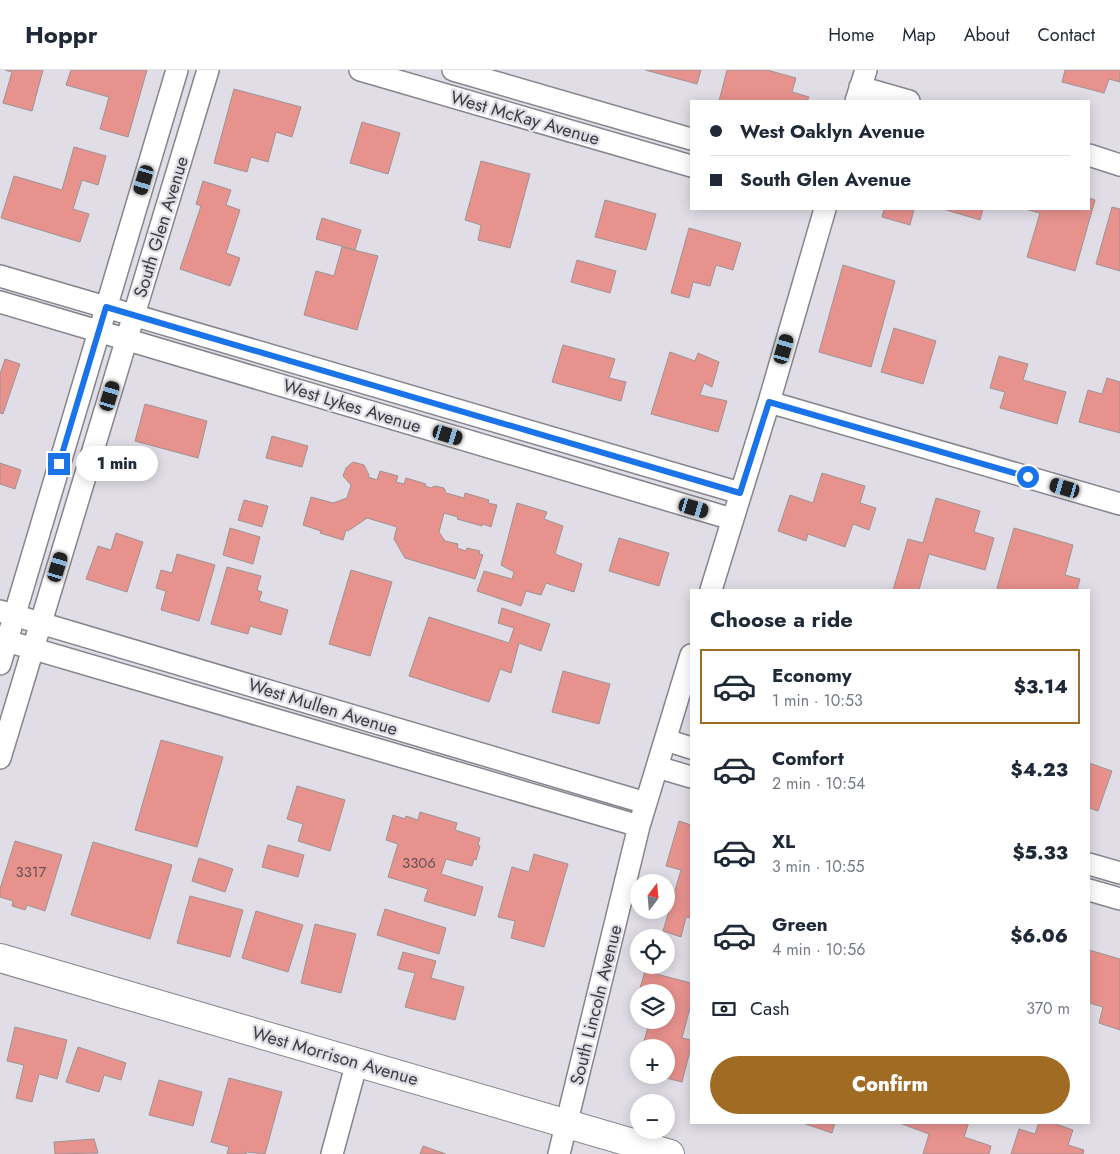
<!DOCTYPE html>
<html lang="en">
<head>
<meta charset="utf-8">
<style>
  :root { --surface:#fff; --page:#f6f6f7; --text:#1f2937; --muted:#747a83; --line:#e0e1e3; --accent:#a06b23 }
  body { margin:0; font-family:Jost,sans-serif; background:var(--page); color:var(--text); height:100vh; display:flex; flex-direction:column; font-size:19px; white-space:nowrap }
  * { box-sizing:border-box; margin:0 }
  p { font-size:16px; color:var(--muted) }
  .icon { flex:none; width:28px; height:28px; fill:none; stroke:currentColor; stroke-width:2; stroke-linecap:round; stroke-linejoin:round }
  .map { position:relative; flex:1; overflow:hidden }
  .side { position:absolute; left:690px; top:519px; width:400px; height:535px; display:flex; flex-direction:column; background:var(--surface); border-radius:0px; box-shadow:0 2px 12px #0003 }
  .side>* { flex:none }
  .hud { position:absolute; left:690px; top:30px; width:400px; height:110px; border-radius:0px; box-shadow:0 2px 12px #0003; display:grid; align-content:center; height:110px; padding:0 20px; background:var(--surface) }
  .needle { width:32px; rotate:16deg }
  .buttons { position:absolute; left:630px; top:804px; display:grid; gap:10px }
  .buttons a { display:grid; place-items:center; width:45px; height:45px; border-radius:50%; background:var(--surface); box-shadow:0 2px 12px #0003; font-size:25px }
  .end { position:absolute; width:22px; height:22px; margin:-11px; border:6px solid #1a73e8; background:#fff; box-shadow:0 0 0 2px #fff }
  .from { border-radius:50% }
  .bubble { position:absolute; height:35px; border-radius:18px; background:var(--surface); box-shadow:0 2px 12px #0003; font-size:16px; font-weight:800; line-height:35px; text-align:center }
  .car { position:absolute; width:15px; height:30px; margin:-15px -8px; border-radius:6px; box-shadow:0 0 4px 1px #0007; background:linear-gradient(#222 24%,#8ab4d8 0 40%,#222 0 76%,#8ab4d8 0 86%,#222 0) }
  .hud b { display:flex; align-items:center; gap:18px; height:48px; font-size:19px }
  .hud b+b { border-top:1px solid var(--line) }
  .hud i { width:12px; height:12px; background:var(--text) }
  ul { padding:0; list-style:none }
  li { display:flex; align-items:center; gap:15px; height:75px; margin:0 10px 8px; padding:0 10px; border:2px solid transparent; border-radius:0px }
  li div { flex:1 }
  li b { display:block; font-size:19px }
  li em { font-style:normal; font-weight:800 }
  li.current { border-color:var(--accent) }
  li>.icon { width:45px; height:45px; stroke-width:1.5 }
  h2 { padding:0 20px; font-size:22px; line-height:60px }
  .pay { display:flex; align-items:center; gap:12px; height:55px; padding:0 20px; font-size:19px }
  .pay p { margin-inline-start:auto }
  .action { display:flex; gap:10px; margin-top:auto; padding:10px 20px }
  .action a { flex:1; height:58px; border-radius:30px; background:var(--accent); color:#fff; font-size:20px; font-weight:800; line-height:58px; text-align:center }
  header { display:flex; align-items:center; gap:30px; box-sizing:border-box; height:70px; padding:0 25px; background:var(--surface); border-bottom:1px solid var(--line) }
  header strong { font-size:24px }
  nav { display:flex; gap:28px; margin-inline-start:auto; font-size:18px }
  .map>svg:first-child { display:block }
  .building { fill:#e8928e; stroke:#9d9393 }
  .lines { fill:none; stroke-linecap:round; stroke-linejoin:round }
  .minor-casing { stroke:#86848c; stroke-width:24 }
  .tertiary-casing { stroke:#86848c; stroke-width:30 }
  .minor { stroke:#fff; stroke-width:21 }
  .tertiary { stroke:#fff; stroke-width:28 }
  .route { stroke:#1a73e8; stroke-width:6 }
  .labels { text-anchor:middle; stroke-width:4.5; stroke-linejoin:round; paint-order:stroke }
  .number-label { font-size:15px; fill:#685253 }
  .street-label { font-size:18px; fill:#3d3c3f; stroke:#e0dde6 }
</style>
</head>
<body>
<header>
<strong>Hoppr</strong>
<nav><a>Home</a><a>Map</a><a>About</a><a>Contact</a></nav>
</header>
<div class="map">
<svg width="1120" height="1084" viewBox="0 0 1120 1084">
  <rect width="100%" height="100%" fill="#e0dde6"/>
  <!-- building -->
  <path class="building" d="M5,0H43L32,41L3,33L12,2Z
    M71,0H147L128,67L100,59L109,27L66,15Z
    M645,0H701L697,14Z
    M727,0H767L796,8L792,22L809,27L807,31H719Z
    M1065,0H1120V12L1109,9L1104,23L1062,12Z
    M234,19L301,37L292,67L276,62L268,92L251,87L247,102L214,93Z
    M362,52L400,63L388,104L350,93Z
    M74,77L106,86L98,115L82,110L73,139L89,144L80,172L1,148L14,106L62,120Z
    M481,91L530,104L510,178L478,170L481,155L465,150Z
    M203,111L231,120L226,135L240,140L226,183L240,188L230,216L180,199L201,136L196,134Z
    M1089,128L1095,130L1075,201L1027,187L1040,143L1025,139H1089Z
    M605,130L656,144L646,180L595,167Z
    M1112,137L1120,139V201L1096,194Z
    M884,139H914L910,155L882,147Z
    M943,139H983L980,150Z
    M322,148L361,160L355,180L316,169Z
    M689,158L741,173L733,200L716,195L710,216L693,212L689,228L671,223Z
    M342,177L378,186L357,260L304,245L316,201L334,206Z
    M577,190L616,201L610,223L571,212Z
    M843,195L895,211L871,297L819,282Z
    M894,258L936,271L923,314L881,302Z
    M563,275L615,289L609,308L626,312L621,331L552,312Z
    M670,282L695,291L698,283L719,292L712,317L704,313L700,325L727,331L718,362L651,344Z
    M999,286L1028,294L1023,310L1066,322L1057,354L1000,338L1005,322L990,318Z
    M5,289L20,294L3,344L0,343V304Z
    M1107,308L1120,312V363L1079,352L1088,320L1102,324Z
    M145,334L207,351L198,388L135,371Z
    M272,366L308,376L302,397L266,388Z
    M353,392L364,395L369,405L368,407L377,410L380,401L398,406L396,412L404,414L406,408L426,414L425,416L431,418L435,416L444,418L446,423L464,428L465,423L489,430L488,433L497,435L491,457L483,454L482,456L457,449L458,447L444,443L439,462L445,471L458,474L457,478L466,481L467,478L480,481L479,484L483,485L475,509L405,488L394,469L397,457L367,448L348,461L346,460L343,470L320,463L321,461L303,455L311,427L333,433L347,428L351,415L343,406L346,398Z
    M0,393L21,400L15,419L0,414Z
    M822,403L865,416L860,433L876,438L869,460L853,454L845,477L808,464L806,471L778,461L790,425L813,433Z
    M936,428L980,441L974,462L994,468L985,500L929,484L919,520H893L908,469L923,473Z
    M244,430L268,436L262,457L238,450Z
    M517,433L547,442L544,449L563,456L555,484L582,494L574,522L546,513L541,525L526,521L521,536L477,521L484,501L512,509L514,502L501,495Z
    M230,458L260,467L253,494L223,485Z
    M1014,458L1073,475L1065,505L1080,509L1077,520H1003L997,518Z
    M116,463L143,472L127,522L86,509L98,476L111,480Z
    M619,468L669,483L659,516L609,501Z
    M177,484L215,495L199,551L161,540L166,521L156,518L161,500L172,503Z
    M227,497L261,506L257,520L262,522L259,531L288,540L281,565L250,556L248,564L211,554Z
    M351,500L392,512L370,586L329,574Z
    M502,538L550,554L541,581L519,573L511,603L500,599L489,632L409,606L429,547L509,573L514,558L498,553Z
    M563,601L610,614L599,654L552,642Z
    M161,670L223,687L197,777L135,760Z
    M1089,693L1112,701L1098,741L1089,738Z
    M297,716L345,730L330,781L298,771L303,754L287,749Z
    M420,742L457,753L455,760L480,768L478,775L480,776L476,790L474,789L472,796L446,789L441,804L483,817L475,846L424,831L428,819L388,807L398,774L386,770L393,745L405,749L406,746L418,750Z
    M679,751L691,755V848L686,847L681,867L663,861L681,800L666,796Z
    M15,771L62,785L45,841L27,835L25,840L12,836L13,831L0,827V819Z
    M93,772L172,795L150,869L71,845Z
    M268,775L304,785L298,807L262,797Z
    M534,784L568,794L544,877L511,868L515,851L498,847L512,797L529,802Z
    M199,788L233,799L225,822L192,811Z
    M190,826L243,840L230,887L177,873Z
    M385,839L446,858L439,884L377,865Z
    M256,841L303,855L288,902L242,888Z
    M315,854L356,864L341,923L301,913Z
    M1089,880L1120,889V960L1099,953L1103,937L1089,933Z
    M403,882L436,891L431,908L464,917L455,950L405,937L415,903L398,899Z
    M645,901L691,913V934L682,968L691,970V977L682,1012L655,1005H666V978H642L650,950H666V922H639Z
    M15,957L67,970L57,1009L39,1004L32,1032L16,1028L24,995L7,991Z
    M78,977L126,993L121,1010L104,1005L99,1022L66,1012Z
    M229,1008L282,1022L265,1084L246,1082V1084H227L229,1077L211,1072Z
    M159,1010L202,1022L193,1056L149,1045Z
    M800,1052H835L832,1063Z
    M897,1052H969L964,1067L991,1076L989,1084H923L929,1064Z
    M1039,1052H1050L1073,1060L1068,1075L1084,1080L1083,1084H1011L1019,1059L1035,1064Z
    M94,1069L98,1083L55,1084L54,1072Z
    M423,1076L446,1084H420Z"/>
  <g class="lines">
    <!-- minor casing -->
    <g class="minor-casing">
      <path id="minor" d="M360,0L691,96
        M453,0L691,69
        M860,17L909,31
        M856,31L866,0
        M1089,85L1120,95
        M0,206L740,423
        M0,232L732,449
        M769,332L1120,434
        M711,520L769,332L825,139
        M0,541L646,733
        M0,569L639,756
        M0,594L177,0
        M666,670L691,678
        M0,688L208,0
        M657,697L691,707
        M1089,794L1120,803
        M1089,820L1120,829
        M332,1084L357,992
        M559,1084L639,756L691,585"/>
    </g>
    <!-- tertiary casing -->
    <g class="tertiary-casing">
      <path id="tertiary" d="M0,888L670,1084"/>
    </g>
    <!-- minor -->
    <use href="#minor" class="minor"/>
    <!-- tertiary -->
    <use href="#tertiary" class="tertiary"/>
  </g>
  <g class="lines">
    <!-- route -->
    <path class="route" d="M59,394L106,237L740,423L769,332L1028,407"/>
  </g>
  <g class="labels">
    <!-- number labels -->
    <g class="number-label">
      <text x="419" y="798">3306</text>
      <text x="31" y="807">3317</text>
    </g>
    <!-- street labels -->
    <g class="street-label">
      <text transform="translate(525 48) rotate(16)" y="6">West McKay Avenue</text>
      <text transform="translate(161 157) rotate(-73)" y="6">South Glen Avenue</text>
      <text transform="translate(352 336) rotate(17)" y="6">West Lykes Avenue</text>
      <text transform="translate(323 637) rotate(17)" y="6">West Mullen Avenue</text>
      <text transform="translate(596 935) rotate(-76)" y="6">South Lincoln Avenue</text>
      <text transform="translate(335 986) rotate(16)" y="6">West Morrison Avenue</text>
    </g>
  </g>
</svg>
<div class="buttons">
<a><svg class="needle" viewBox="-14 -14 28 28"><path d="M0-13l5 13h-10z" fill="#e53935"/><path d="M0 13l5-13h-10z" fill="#747a83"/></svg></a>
<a><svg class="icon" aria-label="locate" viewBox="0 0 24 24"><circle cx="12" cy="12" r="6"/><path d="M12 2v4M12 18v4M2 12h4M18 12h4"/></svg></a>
<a><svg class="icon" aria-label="layers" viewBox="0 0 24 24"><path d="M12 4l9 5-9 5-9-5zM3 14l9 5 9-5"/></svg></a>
<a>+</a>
<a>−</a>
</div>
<i class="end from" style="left:1028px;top:407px"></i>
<i class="end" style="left:59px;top:394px"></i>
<div class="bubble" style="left:76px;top:376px;width:82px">1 min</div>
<i class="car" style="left:144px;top:110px;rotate:197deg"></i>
<i class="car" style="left:784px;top:279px;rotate:16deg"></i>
<i class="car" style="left:110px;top:326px;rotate:17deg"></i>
<i class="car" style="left:448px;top:365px;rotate:107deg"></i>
<i class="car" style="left:1065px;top:418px;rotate:286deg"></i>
<i class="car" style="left:694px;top:438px;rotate:106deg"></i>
<i class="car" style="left:58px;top:497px;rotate:17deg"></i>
<div class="hud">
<b><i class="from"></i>West Oaklyn Avenue</b>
<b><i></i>South Glen Avenue</b>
</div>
<section class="side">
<h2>Choose a ride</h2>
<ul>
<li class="current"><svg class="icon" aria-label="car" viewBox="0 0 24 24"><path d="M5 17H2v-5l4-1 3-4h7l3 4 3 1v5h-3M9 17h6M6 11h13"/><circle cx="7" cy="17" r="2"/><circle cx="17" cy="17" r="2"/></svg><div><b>Economy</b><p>1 min · 10:53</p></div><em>$3.14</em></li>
<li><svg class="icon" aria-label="car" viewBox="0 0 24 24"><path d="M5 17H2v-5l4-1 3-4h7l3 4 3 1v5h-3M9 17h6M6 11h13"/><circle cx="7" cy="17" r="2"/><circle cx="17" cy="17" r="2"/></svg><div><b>Comfort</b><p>2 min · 10:54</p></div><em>$4.23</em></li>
<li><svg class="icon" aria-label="car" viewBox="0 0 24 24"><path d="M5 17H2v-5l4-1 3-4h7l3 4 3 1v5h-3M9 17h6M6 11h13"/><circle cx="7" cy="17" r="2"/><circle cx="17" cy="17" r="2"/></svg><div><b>XL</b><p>3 min · 10:55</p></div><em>$5.33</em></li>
<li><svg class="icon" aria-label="car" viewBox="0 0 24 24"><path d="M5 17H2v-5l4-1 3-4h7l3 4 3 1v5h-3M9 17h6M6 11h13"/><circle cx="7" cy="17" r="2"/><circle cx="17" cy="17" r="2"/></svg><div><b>Green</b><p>4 min · 10:56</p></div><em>$6.06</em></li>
</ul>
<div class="pay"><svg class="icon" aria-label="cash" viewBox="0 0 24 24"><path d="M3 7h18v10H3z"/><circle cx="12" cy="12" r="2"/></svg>Cash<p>370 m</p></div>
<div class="action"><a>Confirm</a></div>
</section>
</div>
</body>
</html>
